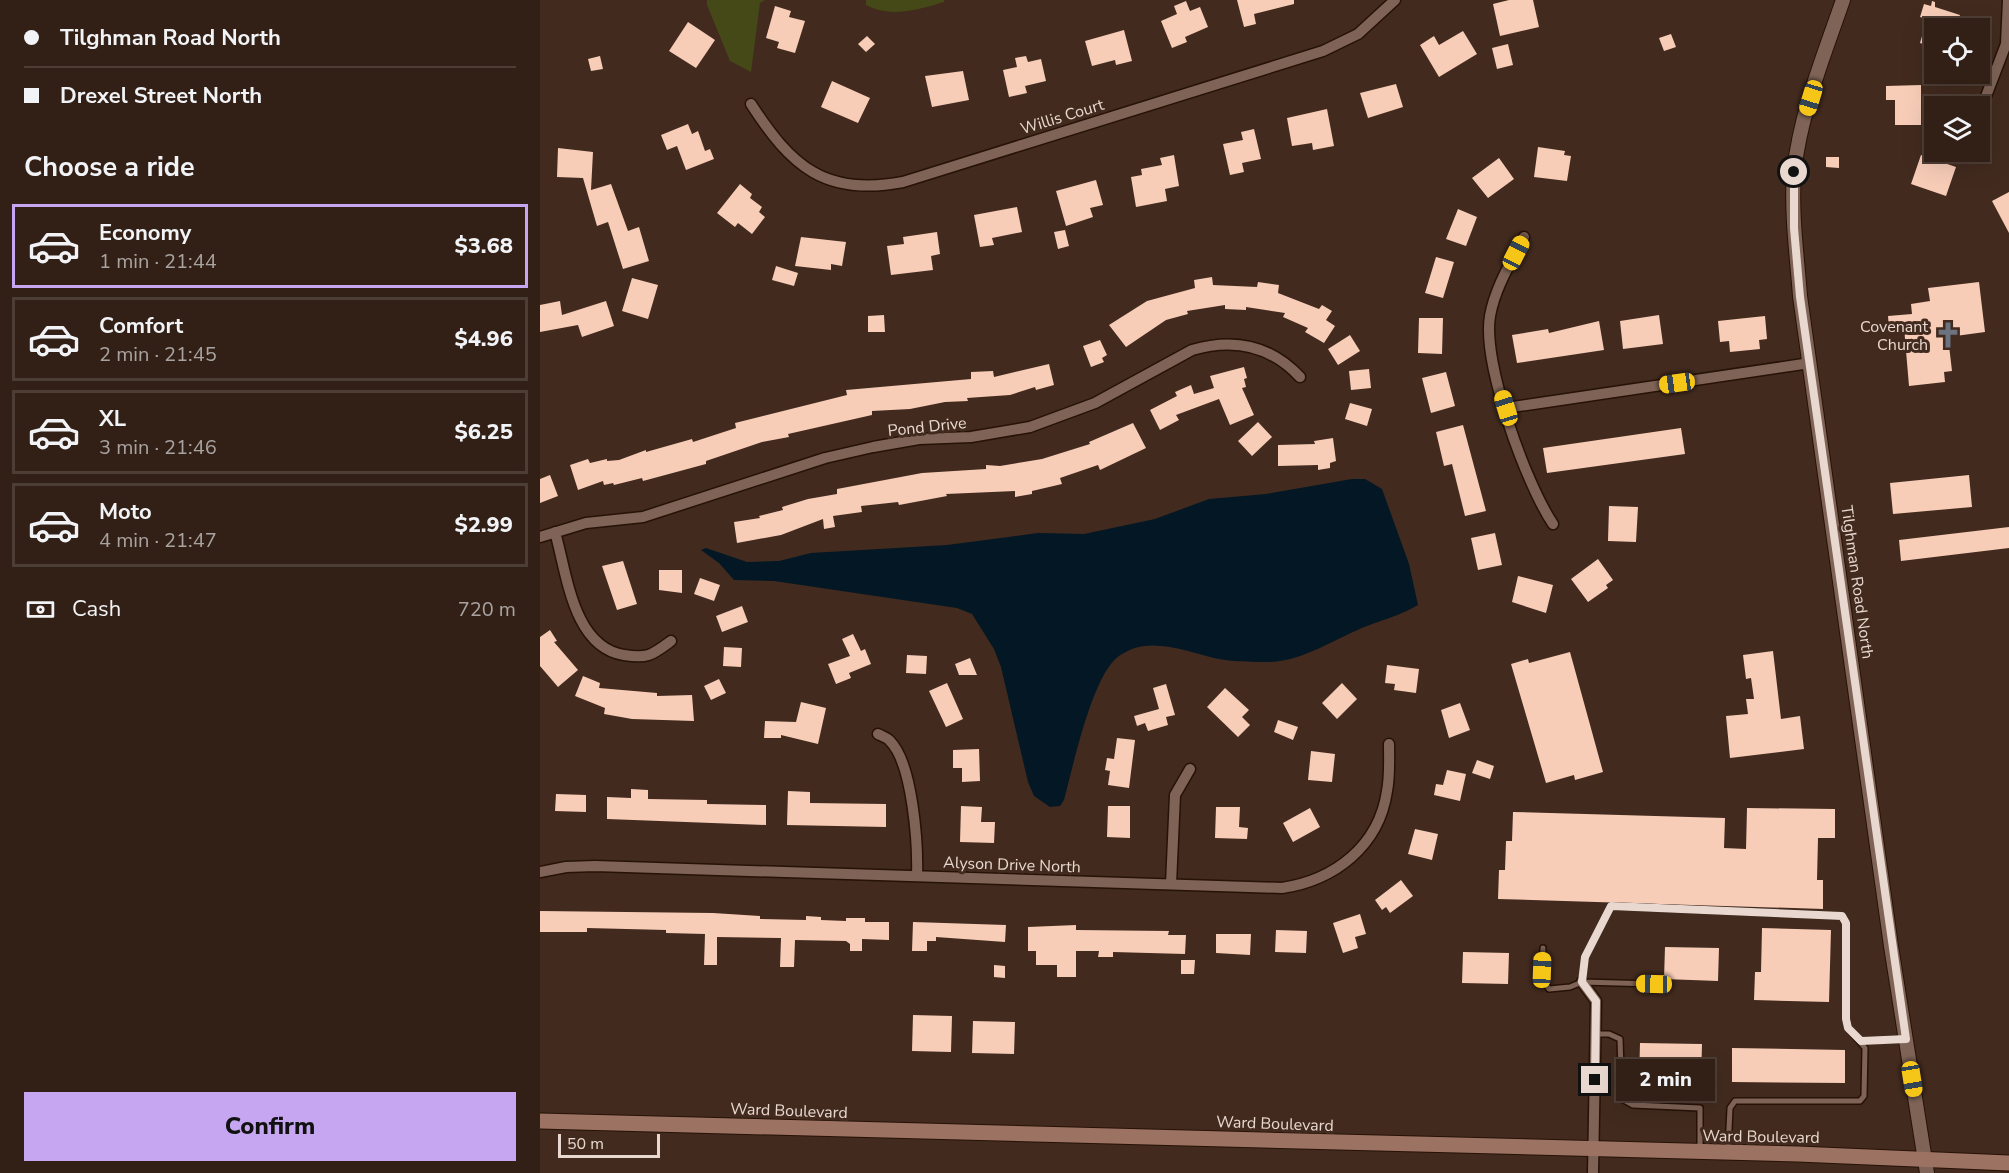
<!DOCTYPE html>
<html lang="en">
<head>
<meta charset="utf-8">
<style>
  :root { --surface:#322016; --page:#3a281f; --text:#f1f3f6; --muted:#a8a3a1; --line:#4d3e35; --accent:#c6a6f0 }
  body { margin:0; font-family:"Nunito Sans",sans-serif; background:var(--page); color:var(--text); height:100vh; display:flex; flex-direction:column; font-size:22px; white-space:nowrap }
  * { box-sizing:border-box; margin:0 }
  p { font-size:20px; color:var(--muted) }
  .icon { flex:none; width:33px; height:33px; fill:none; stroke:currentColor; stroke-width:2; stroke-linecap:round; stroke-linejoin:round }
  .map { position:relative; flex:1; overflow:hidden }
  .sheet { display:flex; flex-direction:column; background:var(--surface); width:540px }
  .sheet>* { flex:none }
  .banner { display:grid; align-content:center; height:132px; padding:0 24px; background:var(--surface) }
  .fabs { position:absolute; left:1384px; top:18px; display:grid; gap:12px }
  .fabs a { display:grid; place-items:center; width:66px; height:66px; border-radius:0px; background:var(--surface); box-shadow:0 6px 24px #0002,0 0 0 2px var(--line); font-size:30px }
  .scale { position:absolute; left:18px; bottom:15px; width:102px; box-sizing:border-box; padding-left:6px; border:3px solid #e8d8d0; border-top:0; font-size:16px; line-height:21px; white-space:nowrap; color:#e8d8d0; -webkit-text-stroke:4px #422a1e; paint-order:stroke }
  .end { position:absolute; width:27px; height:27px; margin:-14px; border:8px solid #e8d8d0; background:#111; box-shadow:0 0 0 3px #111 }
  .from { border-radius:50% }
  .bubble { position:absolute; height:42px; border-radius:0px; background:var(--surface); box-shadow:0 6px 24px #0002,0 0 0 2px var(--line); font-size:20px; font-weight:800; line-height:42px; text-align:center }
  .car { position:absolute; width:18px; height:36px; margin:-18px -9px; border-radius:8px; box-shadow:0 0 4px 2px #0007; background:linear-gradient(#f5c518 24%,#345 0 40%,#f5c518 0 76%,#345 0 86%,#f5c518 0) }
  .banner b { display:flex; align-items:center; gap:21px; height:57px; font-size:22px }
  .banner b+b { border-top:2px solid var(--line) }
  .banner i { width:15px; height:15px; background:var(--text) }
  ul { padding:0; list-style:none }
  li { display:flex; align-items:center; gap:18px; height:84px; margin:0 12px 9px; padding:0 12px; border:3px solid var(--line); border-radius:0px }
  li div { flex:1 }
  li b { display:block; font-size:22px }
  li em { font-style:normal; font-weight:800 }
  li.selected { border-color:var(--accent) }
  li>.icon { width:54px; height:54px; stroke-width:1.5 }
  h2 { padding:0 24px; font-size:27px; line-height:72px }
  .pay { display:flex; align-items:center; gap:15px; height:66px; padding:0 24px; font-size:22px }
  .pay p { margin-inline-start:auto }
  .cta { display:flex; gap:12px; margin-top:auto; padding:12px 24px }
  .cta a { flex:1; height:69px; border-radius:0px; background:var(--accent); color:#111; font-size:24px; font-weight:800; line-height:69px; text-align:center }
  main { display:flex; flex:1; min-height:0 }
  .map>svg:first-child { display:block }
  .green { fill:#454817 }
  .water { fill:#031824 }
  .building { fill:#f7cdb8 }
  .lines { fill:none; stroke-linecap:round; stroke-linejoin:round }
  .service-casing { stroke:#271207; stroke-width:8 }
  .minor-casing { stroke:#271207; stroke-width:13 }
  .tertiary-casing { stroke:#271207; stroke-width:16 }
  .secondary-casing { stroke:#271207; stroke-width:17 }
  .service { stroke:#7e6356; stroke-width:5 }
  .minor { stroke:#7e6356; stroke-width:10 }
  .tertiary { stroke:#7e6356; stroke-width:14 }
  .secondary { stroke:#9c7363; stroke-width:15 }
  .route { stroke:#e8d8d0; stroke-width:8 }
  .labels { text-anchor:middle; stroke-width:6; stroke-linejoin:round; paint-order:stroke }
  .street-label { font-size:16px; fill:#e8d8d0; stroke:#422a1e }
  .poi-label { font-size:16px; fill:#e8d8d0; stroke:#422a1e; text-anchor:end }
</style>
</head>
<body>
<main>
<section class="sheet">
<div class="banner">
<b><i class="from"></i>Tilghman Road North</b>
<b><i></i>Drexel Street North</b>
</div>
<h2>Choose a ride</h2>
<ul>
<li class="selected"><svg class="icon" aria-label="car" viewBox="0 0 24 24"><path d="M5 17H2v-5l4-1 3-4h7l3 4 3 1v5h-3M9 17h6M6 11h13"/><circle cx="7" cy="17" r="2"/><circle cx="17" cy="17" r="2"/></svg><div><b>Economy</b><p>1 min · 21:44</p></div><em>$3.68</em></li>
<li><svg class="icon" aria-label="car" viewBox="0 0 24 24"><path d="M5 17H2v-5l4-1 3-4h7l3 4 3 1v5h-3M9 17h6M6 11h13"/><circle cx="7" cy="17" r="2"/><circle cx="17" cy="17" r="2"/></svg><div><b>Comfort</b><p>2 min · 21:45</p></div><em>$4.96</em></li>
<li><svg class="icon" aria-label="car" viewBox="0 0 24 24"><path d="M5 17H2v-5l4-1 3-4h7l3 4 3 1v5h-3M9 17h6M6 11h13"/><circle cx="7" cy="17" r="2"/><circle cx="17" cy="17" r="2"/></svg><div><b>XL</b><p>3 min · 21:46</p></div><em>$6.25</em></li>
<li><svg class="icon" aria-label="car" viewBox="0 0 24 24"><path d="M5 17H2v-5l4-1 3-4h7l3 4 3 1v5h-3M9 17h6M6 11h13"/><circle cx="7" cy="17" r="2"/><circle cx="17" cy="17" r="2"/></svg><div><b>Moto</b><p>4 min · 21:47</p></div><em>$2.99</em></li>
</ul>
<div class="pay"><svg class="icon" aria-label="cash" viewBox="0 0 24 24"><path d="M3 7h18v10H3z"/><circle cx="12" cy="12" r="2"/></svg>Cash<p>720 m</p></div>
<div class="cta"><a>Confirm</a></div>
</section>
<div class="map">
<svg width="1469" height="1173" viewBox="0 0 1469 1173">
  <rect width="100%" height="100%" fill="#422a1e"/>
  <!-- green -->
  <path class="green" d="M167,0H225L220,3L211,72L190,61L167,5Z
    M326,0H404V2C378,10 350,18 326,5Z"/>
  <!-- water -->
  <path class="water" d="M812,479H825L842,489L869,564L878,605C861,615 845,619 827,626C796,638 764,661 729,662C714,662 695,662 679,659C646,652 609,634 579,656C552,675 533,767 524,800L520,806L510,807L494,796L488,782L461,667L454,649L432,614L417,608L234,581L194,580L179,563L161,550L166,548L207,562L239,561L271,553L407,545L498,533L544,534L615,519L669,499L726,494Z"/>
  <!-- building -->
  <path class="building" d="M697,0H754V4L714,14L716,24L704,27Z
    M969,0H993L999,27L960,36L953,4Z
    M646,1L650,11L660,7L668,27L645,37L647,42L632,48L621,21L637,14L634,6Z
    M1392,1L1395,2V7L1420,15L1416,28H1395V48L1380,43L1387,19L1380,17L1384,4L1391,6Z
    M235,6L251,11L249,17L265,21L255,53L237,48L239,42L226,38Z
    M148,22L175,40L156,68L129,51Z
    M584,30L592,61L576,65L575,60L552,66L545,41Z
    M923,31L937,54L899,77L880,45L894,36L899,45Z
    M1131,34L1136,47L1124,51L1119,38Z
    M327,36L335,44L326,52L318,44Z
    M968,44L973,65L957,69L952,48Z
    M60,56L63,69L51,71L48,59Z
    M486,56L488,62L501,59L506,81L485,86L487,93L469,97L463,70L477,67L475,58Z
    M423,71L429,100L392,107L385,76Z
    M292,81L330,98L318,123L281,107Z
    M856,84L863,107L828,118L820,93Z
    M1381,85V125H1355V100H1346V86Z
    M787,109L794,146L773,150L772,143L752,146L747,118Z
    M148,124L152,134L158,131L165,151L170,149L174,159L146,170L137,146L127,150L121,135Z
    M714,129L721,159L702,163L704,172L690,175L683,144L703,140L701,132Z
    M998,147L1025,151L1024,155L1031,156L1027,181L994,177Z
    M18,148L53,152L51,190L71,184L88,231L99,227L109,261L83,269L68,222L57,226L43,178L17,177Z
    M634,155L639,186L625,189L627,201L596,207L591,177L602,175L601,169L622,165L620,158Z
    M1381,155L1416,167L1406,196L1371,184Z
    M1286,157H1299V168L1286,167Z
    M959,158L974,179L948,198L932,178Z
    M556,180L563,205L550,208L553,217L526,226L516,191Z
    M200,184L212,194L210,198L222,207L219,212L225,217L212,234L198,223L195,227L177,213Z
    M1469,192V233L1452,201Z
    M477,207L482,232L452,238L454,245L440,247L434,215Z
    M918,209L937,217L926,246L906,239Z
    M525,230L529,246L518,249L514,232Z
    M397,232L400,254L391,256L393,270L351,275L347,246L364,244L363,237Z
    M261,237L306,242L302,266L291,264V270L255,266Z
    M896,257L914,262L903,298L885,293Z
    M236,266L258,273L254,286L232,280Z
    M672,277L673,285L717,287L718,282L739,285L738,293L779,309L782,305L792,311L786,320L795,326L784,343L765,332L768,328L743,317L745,313L706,307V310L685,309V305L647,311L648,314L626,320L586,347L569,325L607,301L655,288L654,280Z
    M92,278L118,285L108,319L82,311Z
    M1439,282L1445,332L1408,337L1412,371L1404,372L1405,382L1369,386L1364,327L1349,329L1348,316L1372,314L1371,304L1390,301L1388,288Z
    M20,301L22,315L66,301L74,326L42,337L38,325L0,332V305Z
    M344,315L345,332H328V316Z
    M1119,315L1123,344L1083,349L1080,321Z
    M1225,316L1227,339L1219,340L1220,349L1190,352L1189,341L1180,342L1178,321Z
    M879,318H903L902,354L878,353Z
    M1059,321L1064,350L977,363L972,335L1008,329L1009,333Z
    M810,335L820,351L798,365L788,349Z
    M560,340L567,355L562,358L564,362L551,367L543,346Z
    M509,364L514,385L496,390L495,387L470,395L427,398L428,401L405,402L370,409L332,411V415L248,434L249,437L222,442L166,461V464L103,481L102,478L74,485L73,483L64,485L63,481L38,490L30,465L48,459L50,463L67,459V461L79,460L106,450V452L152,439L153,442L196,428L195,423L307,395L306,390L431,379V372L453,371L454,377Z
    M704,367L707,378L704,379L706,387L702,388L714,415L690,425L679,399L636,415L639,420L620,430L610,410L637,396L635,392L651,385L654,394L674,388L670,376Z
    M829,369L831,388L811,390L809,371Z
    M906,372L915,406L891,413L882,378Z
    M810,403L832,409L827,426L805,419Z
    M718,422L732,437L712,456L698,441Z
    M593,423L606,448L560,470L558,465L520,478L522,484L492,491V494L475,497V491L406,494L407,496L359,505L358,502L321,506L322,512L293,516L295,527L284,529L283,519L241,535L197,543L194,522L220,518L219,516L243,510L242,507L268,499L297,494V489L382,473L446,469V465L460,466L502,459L550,444L549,442Z
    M923,425L946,511L925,516L912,464L904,466L896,432Z
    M1141,428L1145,454L1007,473L1003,448Z
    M793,438L796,461L790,463V468L778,470V465L738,466V445L775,444L774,441Z
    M10,475L18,496L0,503V479Z
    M1429,475L1432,507L1353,514L1350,483Z
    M1069,506L1098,507L1096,542L1068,541Z
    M1469,527V548L1361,561L1359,540Z
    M955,533L962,565L938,570L931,538Z
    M1058,559L1073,580L1066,585L1068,588L1048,602L1031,579Z
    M83,561L97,604L77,610L62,566Z
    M119,570H142V593L119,590Z
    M978,576L1013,585L1006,613L972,602Z
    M160,578L180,585L174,601L154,594Z
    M202,606L208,622L182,632L176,616Z
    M10,630L17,641L14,642L38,670L18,687L0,666V637Z
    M313,634L321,651L325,649L331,664L309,673L311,678L296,684L288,664L310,656L302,639Z
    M184,647L202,648L201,667L183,666Z
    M1233,651L1241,719L1260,716L1264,749L1190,758L1186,716L1208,714L1206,699H1214L1211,678L1206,679L1203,655Z
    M1030,652L1063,772L1035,780L1034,775L1006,783L971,664L988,659L989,663Z
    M367,655L387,656L386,674L366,673Z
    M430,658L437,675H419L415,664Z
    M847,665L879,669L876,693L854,690L855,684L845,683Z
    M43,676L60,683L59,688L117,693V696L152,695L154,721L92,719L64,714L65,708L35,696Z
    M179,679L186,693L171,700L164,686Z
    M407,683L423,719L406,727L389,691Z
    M802,683L817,699L797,719L782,703Z
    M626,684L635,715L626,717L628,725L608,731L605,723L597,726L594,716L619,709L613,688Z
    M685,688L709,710L702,717L710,725L698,737L667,707Z
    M261,702L286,708L278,744L241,735V738H224L225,721L256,722Z
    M920,703L930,730L909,738L901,710Z
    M738,720L758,727L753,740L734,732Z
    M577,738L595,740L589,788L568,785L570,771L565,770L567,758L574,759Z
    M439,749L440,781L422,782V768H413V750Z
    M771,751L795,754L792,782L768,780Z
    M937,760L954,766L950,779L932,773Z
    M907,770L926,774L920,801L894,795L896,784L903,785Z
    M91,789L108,790V799L167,800V804L226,805V825L67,819V797L91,798Z
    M248,791L270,792V803L346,804V827L247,825Z
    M16,794L46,795V812L15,811Z
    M421,806L442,807L441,822H455L454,843L420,842Z
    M568,806H590V838L567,837Z
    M676,807H700L699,827L708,828L707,839L675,838Z
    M770,808L780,827L753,842L743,823Z
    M1207,808L1295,809V838H1278L1277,880H1283V909L958,899L959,870H965L966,841H972L973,812L1185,818L1184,848L1206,849Z
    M875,829L898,834L892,860L868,854Z
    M861,880L873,896L850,913L846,907L842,910L835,900Z
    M0,911L173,913L220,916V919L266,920V916L281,917V920L306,921V918H325V922H349V940L322,939V951H310V944L306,941L255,940L254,967H240L241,938L177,937V965H164L165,934L126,933V930L47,928V932H0Z
    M820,914L826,934L815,937L818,948L803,953L793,923Z
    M373,922L466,925L465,942L396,937V941H387V951H372Z
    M536,925V930L629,931L628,935H646L645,954L573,952V957H558L559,951H536V977H517V965H496V951H488V927Z
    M1222,928L1291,930L1289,1002L1214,1000L1215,972H1221Z
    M736,930L767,931L766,953L735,952Z
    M676,934H711L710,955L676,953Z
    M1125,947L1179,948L1178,981L1124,979Z
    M923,952L969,953L968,984L922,983Z
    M641,960H655L654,974H641Z
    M454,965L465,966V978L454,977Z
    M373,1015L412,1016L411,1052L372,1051Z
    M433,1021L475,1022L474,1054L432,1053Z
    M1100,1043L1162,1044L1161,1083L1099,1081Z
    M1192,1048L1305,1050V1083L1192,1082Z"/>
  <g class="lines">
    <!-- service casing -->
    <g class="service-casing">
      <path id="service" d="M1003,948L1002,978L1009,989L1030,987L1042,982L1114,984
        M1042,982L1045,957L1071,906L1302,916L1306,923V1019L1308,1028L1325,1048L1324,1096L1320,1101H1195L1190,1108L1188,1149
        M1056,1034H1069L1080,1039L1082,1099L1093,1105L1160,1108V1151
        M1321,1041L1364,1039"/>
    </g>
    <!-- minor casing -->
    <g class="minor-casing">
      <path id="minor" d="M211,104C251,166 285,197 363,182L783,51L818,34L855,0
        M1440,112L1466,44L1468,0
        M984,237C971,262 955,288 950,316C942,363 986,484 1013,524
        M966,408L1270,363
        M15,532C27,574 33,647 84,655C108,659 112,655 131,641
        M0,537L46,523L103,517L285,458L333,447L379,439L431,437L490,427L555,403L652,350C693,338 730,345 760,377
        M338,734C342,736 348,738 350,741C373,764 378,845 377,876
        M0,872L26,867L55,866L742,888C795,880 839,846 847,791C850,776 849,760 849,744
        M631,884L635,795L650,769
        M1042,982L1056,1001L1053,1173"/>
    </g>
    <!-- tertiary casing -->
    <g class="tertiary-casing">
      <path id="tertiary" d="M1303,0C1284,55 1260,114 1254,172C1251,214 1257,255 1260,296L1351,946L1387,1173"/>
    </g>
    <!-- secondary casing -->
    <g class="secondary-casing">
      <path id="secondary" d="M0,1121L1258,1154L1469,1163"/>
    </g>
    <!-- service -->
    <use href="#service" class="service"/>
    <!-- minor -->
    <use href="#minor" class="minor"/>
    <!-- tertiary -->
    <use href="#tertiary" class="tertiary"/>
    <!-- secondary -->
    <use href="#secondary" class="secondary"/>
  </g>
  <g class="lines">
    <!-- route -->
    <path class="route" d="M1055,1080L1056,1001L1042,982L1045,957L1071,906L1302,916L1306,923V1019L1308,1028L1321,1041L1366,1039L1260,297L1254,228V172"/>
  </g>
  <!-- icons -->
  <defs>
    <g id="church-bare" transform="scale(2.07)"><path d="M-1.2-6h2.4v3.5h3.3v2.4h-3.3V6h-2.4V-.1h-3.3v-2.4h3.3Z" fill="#6b7280" stroke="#422a1e" stroke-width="2.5" paint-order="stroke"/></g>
  </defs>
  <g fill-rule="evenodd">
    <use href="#church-bare" x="1408" y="335"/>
  </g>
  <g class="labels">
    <!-- street labels -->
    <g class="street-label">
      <text transform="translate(522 116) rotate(-17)" y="6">Willis Court</text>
      <text transform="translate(387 426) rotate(-6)" y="6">Pond Drive</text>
      <text transform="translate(1318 582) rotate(82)" y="6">Tilghman Road North</text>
      <text transform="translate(472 864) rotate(2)" y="6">Alyson Drive North</text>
      <text transform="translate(249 1110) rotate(2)" y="6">Ward Boulevard</text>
      <text transform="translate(735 1123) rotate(2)" y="6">Ward Boulevard</text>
      <text transform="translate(1221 1136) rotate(1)" y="6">Ward Boulevard</text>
    </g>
    <!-- poi labels -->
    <g class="poi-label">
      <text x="1388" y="332">Covenant<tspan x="1388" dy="18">Church</tspan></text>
    </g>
  </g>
</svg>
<div class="fabs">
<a><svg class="icon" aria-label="locate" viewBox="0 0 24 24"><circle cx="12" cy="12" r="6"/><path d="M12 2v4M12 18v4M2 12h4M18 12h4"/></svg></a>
<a><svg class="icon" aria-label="layers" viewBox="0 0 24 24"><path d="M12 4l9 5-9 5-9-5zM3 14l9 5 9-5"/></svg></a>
</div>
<div class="scale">50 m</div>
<i class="end from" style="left:1254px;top:172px"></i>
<i class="end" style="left:1055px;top:1080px"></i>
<div class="bubble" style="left:1076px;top:1059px;width:99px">2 min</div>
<i class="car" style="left:1271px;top:98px;rotate:197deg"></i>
<i class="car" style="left:976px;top:253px;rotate:27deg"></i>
<i class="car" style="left:1137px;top:383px;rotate:262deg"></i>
<i class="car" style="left:966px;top:408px;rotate:343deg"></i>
<i class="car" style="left:1002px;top:970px;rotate:2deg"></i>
<i class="car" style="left:1114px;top:984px;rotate:271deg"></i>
<i class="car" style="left:1372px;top:1079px;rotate:171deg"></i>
</div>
</main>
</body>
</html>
